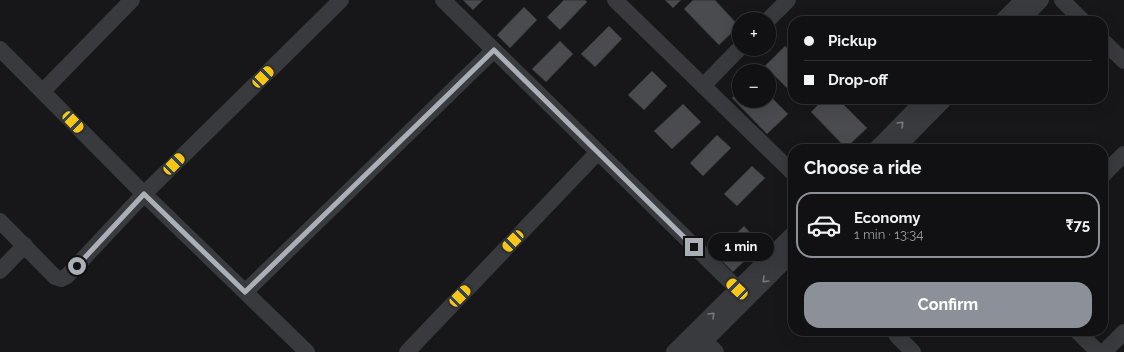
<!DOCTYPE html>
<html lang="en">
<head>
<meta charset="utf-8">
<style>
  :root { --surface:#111113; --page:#1e1f21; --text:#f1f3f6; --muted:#9c9da0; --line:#303133; --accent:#8c9099 }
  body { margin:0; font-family:Raleway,sans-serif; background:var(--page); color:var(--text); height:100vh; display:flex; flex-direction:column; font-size:15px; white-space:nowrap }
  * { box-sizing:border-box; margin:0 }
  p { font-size:13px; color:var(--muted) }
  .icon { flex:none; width:22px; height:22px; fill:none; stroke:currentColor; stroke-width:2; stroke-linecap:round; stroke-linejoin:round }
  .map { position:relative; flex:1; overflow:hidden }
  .side { position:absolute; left:788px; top:144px; width:320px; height:192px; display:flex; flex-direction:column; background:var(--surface); border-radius:16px; box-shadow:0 4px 16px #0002,0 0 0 1px var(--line) }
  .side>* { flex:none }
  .hud { position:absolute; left:788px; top:16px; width:320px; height:88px; border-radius:16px; box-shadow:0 4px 16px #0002,0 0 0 1px var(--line); display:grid; align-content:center; height:88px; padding:0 16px; background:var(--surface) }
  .buttons { position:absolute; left:732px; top:12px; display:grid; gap:8px }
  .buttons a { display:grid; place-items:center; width:44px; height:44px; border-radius:50%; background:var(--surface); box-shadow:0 4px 16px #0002,0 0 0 1px var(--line); font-size:20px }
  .end { position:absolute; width:18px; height:18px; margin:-9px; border:5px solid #abafb7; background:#111; box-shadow:0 0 0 2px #111 }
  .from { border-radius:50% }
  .bubble { position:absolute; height:28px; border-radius:14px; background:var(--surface); box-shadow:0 4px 16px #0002,0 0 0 1px var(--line); font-size:13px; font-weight:700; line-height:28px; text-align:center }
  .car { position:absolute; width:12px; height:24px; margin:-12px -6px; border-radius:5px; box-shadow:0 0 3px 1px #0007; background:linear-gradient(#f5c518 24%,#345 0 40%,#f5c518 0 76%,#345 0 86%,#f5c518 0) }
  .hud b { display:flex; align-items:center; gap:14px; height:38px; font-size:15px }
  .hud b+b { border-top:1px solid var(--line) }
  .hud i { width:10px; height:10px; background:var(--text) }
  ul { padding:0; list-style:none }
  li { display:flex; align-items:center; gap:12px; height:66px; margin:0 8px 6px; padding:0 8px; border:2px solid transparent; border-radius:16px }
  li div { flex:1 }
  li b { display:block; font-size:15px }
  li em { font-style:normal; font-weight:700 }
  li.selected { border-color:var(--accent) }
  li>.icon { width:36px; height:36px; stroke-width:1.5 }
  h2 { padding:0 16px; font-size:18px; line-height:48px }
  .primary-button { display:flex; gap:8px; margin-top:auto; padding:8px 16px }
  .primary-button a { flex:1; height:46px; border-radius:16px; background:var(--accent); color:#fff; font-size:16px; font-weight:700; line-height:46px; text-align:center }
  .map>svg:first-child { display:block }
  .building { fill:#494b4e; stroke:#323235 }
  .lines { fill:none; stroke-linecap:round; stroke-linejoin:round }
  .street { stroke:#393a3d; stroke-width:16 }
  .oneway { stroke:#787a80 }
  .route { stroke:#abafb7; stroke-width:5 }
</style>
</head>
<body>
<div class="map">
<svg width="1124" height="352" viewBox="0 0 1124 352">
  <rect width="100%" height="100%" fill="#171719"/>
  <!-- building -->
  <path class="building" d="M463,0H483L473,10Z
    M564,0H585L587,2L560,30L547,17Z
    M665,0H681L673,8Z
    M693,0H715L739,26L719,45L684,9Z
    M524,7L537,20L510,48L497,35Z
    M609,26L622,39L595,67L581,54Z
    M560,41L573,54L546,82L532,69Z
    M785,46L793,54V94L765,66Z
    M652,71L667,86L644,110L628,95Z
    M739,91V101H769V95L788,114L767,134L732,98Z
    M824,99H838L867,128L846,148L811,112Z
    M683,104L701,122L672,149L654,131Z
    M717,135L731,148L703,176L690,163Z
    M752,166L765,178L737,206L724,194Z
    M744,226L761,245L733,272L715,254Z"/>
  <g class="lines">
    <!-- street -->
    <path class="street" d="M443,0L747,298
      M615,0L793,173
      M1062,0L1083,21
      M769,19L788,0
      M1002,21L1023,0
      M1021,21L1041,0
      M1103,41L1124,61
      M0,49L144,194L307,352
      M703,86L739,49
      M43,91L132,0
      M876,149L925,99
      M896,149L945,99
      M1103,175L1124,154
      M0,221L55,277L61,279L67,276L144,194L341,0
      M0,271L25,245
      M245,292L494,50
      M894,331L897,336L913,352
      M1077,331L1098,352
      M698,334L716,352
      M407,352L598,152
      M674,352L793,234
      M694,352L793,253
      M1104,352L1124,332"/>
  </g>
  <!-- one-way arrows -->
  <defs><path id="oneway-chevron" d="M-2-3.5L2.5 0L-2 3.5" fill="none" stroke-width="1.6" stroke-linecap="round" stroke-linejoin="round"/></defs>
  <g class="oneway">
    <use href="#oneway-chevron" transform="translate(901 124) rotate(-45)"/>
    <use href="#oneway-chevron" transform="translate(765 280) rotate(135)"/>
    <use href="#oneway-chevron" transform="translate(712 315) rotate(-46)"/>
  </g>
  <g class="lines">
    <!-- route -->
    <path class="route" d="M77,266L144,194L245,292L494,50L694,247"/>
  </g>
</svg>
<div class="buttons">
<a>+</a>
<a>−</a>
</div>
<i class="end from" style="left:77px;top:266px"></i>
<i class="end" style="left:694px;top:247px"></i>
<div class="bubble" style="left:708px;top:233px;width:66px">1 min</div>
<i class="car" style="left:263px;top:77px;rotate:45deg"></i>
<i class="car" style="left:73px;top:122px;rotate:136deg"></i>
<i class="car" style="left:174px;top:164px;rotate:45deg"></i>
<i class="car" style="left:513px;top:241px;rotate:224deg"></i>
<i class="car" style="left:737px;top:289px;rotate:314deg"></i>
<i class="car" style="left:460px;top:296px;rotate:44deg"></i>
<div class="hud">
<b><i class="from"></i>Pickup</b>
<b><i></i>Drop-off</b>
</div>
<section class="side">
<h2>Choose a ride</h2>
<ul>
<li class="selected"><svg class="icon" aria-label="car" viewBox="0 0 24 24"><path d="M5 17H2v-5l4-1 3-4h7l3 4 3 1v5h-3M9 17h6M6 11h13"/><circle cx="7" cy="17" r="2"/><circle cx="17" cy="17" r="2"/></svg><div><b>Economy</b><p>1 min · 13:34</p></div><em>₹75</em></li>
</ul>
<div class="primary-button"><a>Confirm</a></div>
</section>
</div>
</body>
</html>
